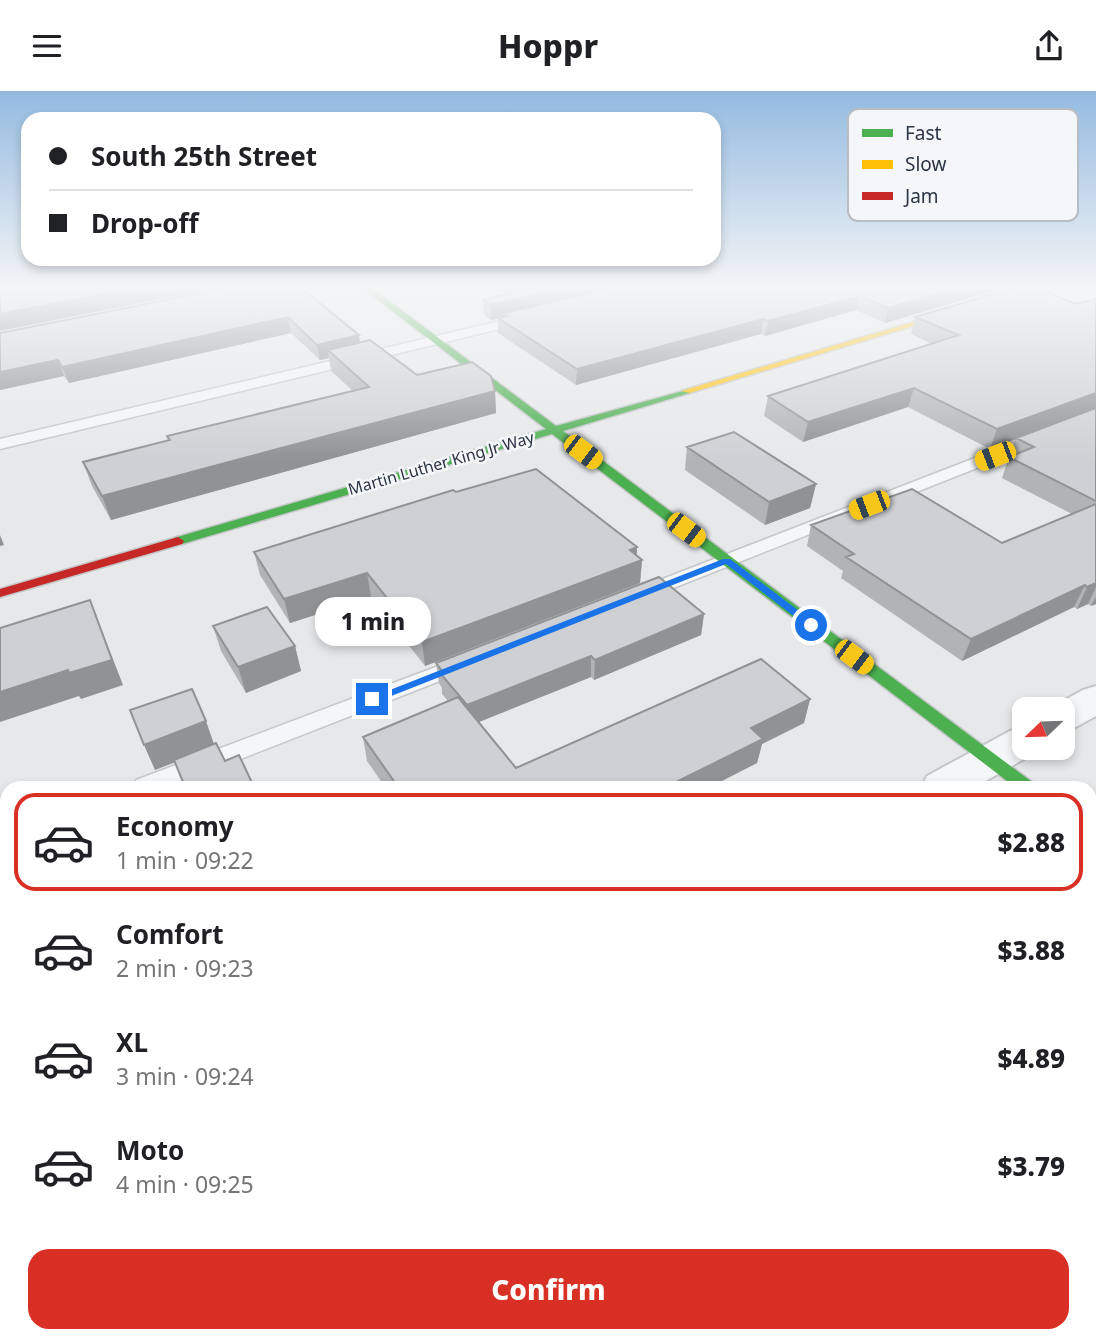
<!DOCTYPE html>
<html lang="en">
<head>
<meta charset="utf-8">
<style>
  :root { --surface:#fff; --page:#f2f2f2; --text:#202124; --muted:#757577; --line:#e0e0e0; --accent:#d93025 }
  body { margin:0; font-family:"Noto Sans",sans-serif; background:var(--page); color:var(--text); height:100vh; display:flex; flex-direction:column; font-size:26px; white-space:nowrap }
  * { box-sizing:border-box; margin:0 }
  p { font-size:23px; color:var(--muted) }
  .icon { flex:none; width:38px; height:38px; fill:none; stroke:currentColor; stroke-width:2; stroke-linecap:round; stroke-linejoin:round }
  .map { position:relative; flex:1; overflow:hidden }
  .drawer { position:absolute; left:0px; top:690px; width:1097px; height:562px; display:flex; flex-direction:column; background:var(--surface); border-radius:21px 21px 0 0; box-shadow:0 4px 10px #0003 }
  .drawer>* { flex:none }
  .top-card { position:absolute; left:21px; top:21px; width:700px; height:154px; border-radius:21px; box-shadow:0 4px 10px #0003; display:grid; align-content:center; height:154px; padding:0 28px; background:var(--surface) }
  .needle { width:46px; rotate:247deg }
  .fabs { position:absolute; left:1012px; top:606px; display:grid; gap:14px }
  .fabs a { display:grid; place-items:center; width:63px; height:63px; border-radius:14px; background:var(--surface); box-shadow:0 4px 10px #0003; font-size:35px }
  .end { position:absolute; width:32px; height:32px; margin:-16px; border:9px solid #1a73e8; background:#fff; box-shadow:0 0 0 4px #fff }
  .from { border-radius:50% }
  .bubble { position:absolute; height:49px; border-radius:21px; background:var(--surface); box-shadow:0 4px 10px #0003; font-size:23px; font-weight:800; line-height:49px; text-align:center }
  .car { position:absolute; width:21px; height:42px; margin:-21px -10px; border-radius:9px; box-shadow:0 0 5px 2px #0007; background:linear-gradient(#f5c518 24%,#345 0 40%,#f5c518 0 76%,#345 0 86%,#f5c518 0) }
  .top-card b { display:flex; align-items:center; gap:24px; height:66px; font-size:26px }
  .top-card b+b { border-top:2px solid var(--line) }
  .top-card i { width:18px; height:18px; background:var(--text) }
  ul { padding:12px 0 0; list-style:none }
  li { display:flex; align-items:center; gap:21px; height:98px; margin:0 14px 10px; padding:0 14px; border:4px solid transparent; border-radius:21px }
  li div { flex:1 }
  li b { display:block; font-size:26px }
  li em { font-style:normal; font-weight:800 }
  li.current { border-color:var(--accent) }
  li>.icon { width:63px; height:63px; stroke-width:1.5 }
  .primary-button { display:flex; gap:14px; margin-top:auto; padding:14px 28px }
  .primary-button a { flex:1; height:80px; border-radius:21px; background:var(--accent); color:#fff; font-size:28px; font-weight:800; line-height:80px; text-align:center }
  header { display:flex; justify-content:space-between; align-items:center; height:91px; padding:0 28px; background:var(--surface); font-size:32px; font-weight:800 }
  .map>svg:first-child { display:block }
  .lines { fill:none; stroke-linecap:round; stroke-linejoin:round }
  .lane-casing { stroke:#c4c6c8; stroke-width:3 }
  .street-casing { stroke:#c4c6c8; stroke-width:4 }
  .fast-casing { stroke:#c4c6c8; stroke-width:3 }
  .slow-casing { stroke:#c4c6c8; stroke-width:3 }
  .jam-casing { stroke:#c4c6c8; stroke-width:3 }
  .lane { fill:#f5f6f7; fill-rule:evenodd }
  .street { fill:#f5f6f7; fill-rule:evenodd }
  .fast { fill:#4caf50; fill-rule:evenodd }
  .slow { fill:#ffc107; fill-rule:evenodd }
  .jam { fill:#c62828; fill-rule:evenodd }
  .wall { fill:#b1b3b5 }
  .shaded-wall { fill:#909294 }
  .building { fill:#ced0d3; stroke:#909294; stroke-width:2 }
  .route { fill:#1a73e8 }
  .labels { text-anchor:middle; stroke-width:5; stroke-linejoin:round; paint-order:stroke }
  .far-street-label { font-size:16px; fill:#2b3445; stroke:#f4f6f9 }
  .key { fill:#f4f6f9; stroke:#b8bcc3; stroke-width:2 }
  .key-label { font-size:19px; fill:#2b3445 }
</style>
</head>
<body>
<header><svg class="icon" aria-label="menu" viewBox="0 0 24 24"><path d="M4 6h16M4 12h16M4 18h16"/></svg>Hoppr<svg class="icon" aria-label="share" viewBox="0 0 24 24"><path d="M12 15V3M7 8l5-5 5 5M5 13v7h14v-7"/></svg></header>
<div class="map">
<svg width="1096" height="1250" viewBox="0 0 1096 1250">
  <rect width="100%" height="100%" fill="#e6e8ea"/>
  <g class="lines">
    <!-- lane casing -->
    <g class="lane-casing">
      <path id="lane" d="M529,223L535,227L533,230L0,358V348Z
        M1096,320V330L648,507L641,509L631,503L634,499Z
        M465,565L473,567L476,572L473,577L169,696H133L136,689Z
        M7,740V761L0,763V742Z"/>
    </g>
    <!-- street casing -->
    <g class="street-casing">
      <path id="street" d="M1096,595V625L1076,636L1062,640V618H1048L1083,599Z
        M1024,636V656H1040L1038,660L975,696H922L927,685L1010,640Z
        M7,1199V1244H34L31,1250H0V1202Z"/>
    </g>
    <!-- fast casing -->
    <g class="fast-casing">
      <path id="fast" d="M360,195H369L556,335L690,298V302L563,340L1032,691L1034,696H1015L552,343L182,453H174V447L546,338Z"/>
    </g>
    <!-- slow casing -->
    <g class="slow-casing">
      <path id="slow" d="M1034,195H1047L690,302L681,300Z
        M1090,738L1096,740V756L1090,754Z"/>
    </g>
    <!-- jam casing -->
    <g class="jam-casing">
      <path id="jam" d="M178,446L184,450L182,453L0,506V498Z"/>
    </g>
    <!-- lane -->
    <use href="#lane" class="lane"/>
    <!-- street -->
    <use href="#street" class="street"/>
    <!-- fast -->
    <use href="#fast" class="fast"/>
    <!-- slow -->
    <use href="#slow" class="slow"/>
    <!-- jam -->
    <use href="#jam" class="jam"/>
  </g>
  <!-- wall -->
  <path class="wall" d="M236,195L359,244L360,251L417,284L495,300L496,322L111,429L92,395L83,371L168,350L167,345L353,300L331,280L329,267L320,269L291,242L69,292L64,285L0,299V242Z
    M498,195H998L997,199L885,232L856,219L765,245L761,243L576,294L498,242V227L491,229L484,224L483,209L509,203L499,197Z
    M1096,208V513L1091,515L1088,513L1077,518L1074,516L962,570L841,487L843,480L807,455L811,434L1002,452L1072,423L1002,387L1015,348L990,358L908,316L803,351L764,325L768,305L932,253L911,243L915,226L1076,213Z
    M687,356L816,393L810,417L765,434L685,379Z
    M456,401L637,456V464L642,469L640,492L425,575L371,506L290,532L260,484L254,461Z
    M704,523L701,544L594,589L591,586L479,631L516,677L810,608L804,632L762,653L757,672L710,696H385L367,670L363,646L448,610L442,603V597L439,592L436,572Z
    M213,535L295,555L301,580L246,602L221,560Z
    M1096,1000V1073L1093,1076L1090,1074V1005Z
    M525,1244H908L901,1250H528Z"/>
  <!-- shaded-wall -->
  <path class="shaded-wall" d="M147,195H226L0,240V223Z
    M574,195H635L504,222V226L491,229V214Z
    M966,195H998L997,199L885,232L888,217Z
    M860,205L856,219L765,245L768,230Z
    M288,226L291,242L69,292L62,276Z
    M763,228L761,243L576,294L577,278Z
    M359,244L361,260L328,259L329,267L320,269L317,254Z
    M58,269L64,285L0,299V281Z
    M914,297L908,316L803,351L808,331Z
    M495,300L496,322L111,429L102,405Z
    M1096,302V318L990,358L997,338Z
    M816,393L810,417L765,434L769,411Z
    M0,444L4,454L0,455Z
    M637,456L636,471L642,469L640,492L425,575L422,551Z
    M367,482L371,506L290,532L284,508Z
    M1096,492V496L1088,513L1077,518L1087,496Z
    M1085,494L1074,516L962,570L971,548Z
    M1096,506V513L1091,515Z
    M90,509L123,594L81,608L79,605L0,631V601Z
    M704,523L701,544L594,589L595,569Z
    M295,555L301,580L246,602L238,576Z
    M591,565V586L469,635L467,614Z
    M810,608L804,632L762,653L757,672L710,696H666L751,637Z
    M206,630L215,656L155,679L144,654Z
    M7,835V855L0,845V838Z
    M7,985V1015L0,1018V988Z"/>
  <!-- building -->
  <path class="building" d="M0,195H147L0,223Z
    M236,195H299L359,244L317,254L288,226L62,276L58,269L0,281V242Z
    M518,195H574L491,214L483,209L525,199Z
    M620,195H966L888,217L860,205L768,230L763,228L577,278L498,227L508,225L504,222Z
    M1021,195H1031L1076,213L1096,208V302L997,338L914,297L808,331L768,305L959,244L915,226Z
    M370,249L417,284L472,271L491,285L495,300L102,405L83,371L170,349L167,345L369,296L328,259Z
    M1096,317V410L1009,366L1034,356L1016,347Z
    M734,341L816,393L769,411L687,356Z
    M536,378L637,456L630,459L642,469L422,551L367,482L284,508L254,461L453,399L456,401Z
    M912,398L1002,452L1096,413V492L1087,496L1085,494L971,548L846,466L854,463L811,434Z
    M659,486L704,523L595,569L591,565L467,614L440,582L443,581L436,572Z
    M90,509L112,569L69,582L68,579L0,601V537Z
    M267,516L295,555L238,576L213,535Z
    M761,568L810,608L751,637L763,648L666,696H398L363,646L458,606L516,677Z
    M192,598L206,630L144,654L130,619Z
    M216,652L225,670L239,664L254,696H185L174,669Z
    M7,755V835L0,838V758Z
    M1090,856L1096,861V864L1090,868Z
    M7,937V985L0,988V940Z
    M1096,1000V1038L1090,1032V1005Z
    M356,1244H387L390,1250H347Z
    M401,1244H454L456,1250H393Z
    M532,1244H727L720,1250H535Z
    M730,1244H906L899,1250H734Z"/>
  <!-- sky -->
  <linearGradient id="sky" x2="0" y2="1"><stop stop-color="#93bae0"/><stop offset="0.53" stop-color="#f4f5f6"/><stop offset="1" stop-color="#f4f5f6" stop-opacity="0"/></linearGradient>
  <rect width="1096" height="370" fill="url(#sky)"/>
  <!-- route -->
  <path class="route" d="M723,468H730L815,532V536H808L726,473L376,611H368L367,608Z"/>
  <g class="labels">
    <!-- far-street labels -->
    <g class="far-street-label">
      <text transform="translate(441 372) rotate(-16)" y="6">Martin Luther King Jr Way</text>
    </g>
  </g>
  <!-- legend -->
  <rect x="848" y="18" width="230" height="112" rx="10" class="key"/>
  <rect x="862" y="38" width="31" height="8" fill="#4caf50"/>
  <rect x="862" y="69" width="31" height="9" fill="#ffc107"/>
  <rect x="862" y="101" width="31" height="8" fill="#c62828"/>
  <g class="key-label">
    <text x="905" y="49">Fast</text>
    <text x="905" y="80">Slow</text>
    <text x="905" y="112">Jam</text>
  </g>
</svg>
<div class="fabs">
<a><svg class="needle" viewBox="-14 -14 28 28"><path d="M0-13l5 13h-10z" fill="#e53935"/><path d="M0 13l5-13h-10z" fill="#757577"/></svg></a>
</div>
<i class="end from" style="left:811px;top:534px"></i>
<i class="end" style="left:372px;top:608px"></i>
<div class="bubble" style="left:315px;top:506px;width:116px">1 min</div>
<i class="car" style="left:583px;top:361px;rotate:127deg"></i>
<i class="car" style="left:995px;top:365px;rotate:249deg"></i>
<i class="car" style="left:869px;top:414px;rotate:249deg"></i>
<i class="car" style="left:686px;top:439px;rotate:127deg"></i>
<i class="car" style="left:854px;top:566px;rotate:127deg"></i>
<div class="top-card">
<b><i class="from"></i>South 25th Street</b>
<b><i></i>Drop-off</b>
</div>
<section class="drawer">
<ul>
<li class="current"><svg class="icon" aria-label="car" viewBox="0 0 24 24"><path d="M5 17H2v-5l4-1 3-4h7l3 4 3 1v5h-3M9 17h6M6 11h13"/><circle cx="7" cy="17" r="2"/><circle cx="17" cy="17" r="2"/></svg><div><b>Economy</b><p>1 min · 09:22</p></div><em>$2.88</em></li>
<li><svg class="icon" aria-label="car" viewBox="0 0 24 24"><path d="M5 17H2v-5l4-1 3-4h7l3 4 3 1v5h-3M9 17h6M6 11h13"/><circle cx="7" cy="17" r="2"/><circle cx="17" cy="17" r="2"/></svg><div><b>Comfort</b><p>2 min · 09:23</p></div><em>$3.88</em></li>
<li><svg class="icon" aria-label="car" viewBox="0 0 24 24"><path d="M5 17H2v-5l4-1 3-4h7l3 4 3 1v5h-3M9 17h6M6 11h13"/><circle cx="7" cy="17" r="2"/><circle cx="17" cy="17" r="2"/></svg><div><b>XL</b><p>3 min · 09:24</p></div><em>$4.89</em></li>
<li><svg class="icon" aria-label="car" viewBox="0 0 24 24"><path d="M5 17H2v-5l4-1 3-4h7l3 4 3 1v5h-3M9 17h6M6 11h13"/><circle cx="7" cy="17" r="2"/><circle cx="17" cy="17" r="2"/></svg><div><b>Moto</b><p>4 min · 09:25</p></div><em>$3.79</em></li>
</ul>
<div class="primary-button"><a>Confirm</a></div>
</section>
</div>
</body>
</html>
